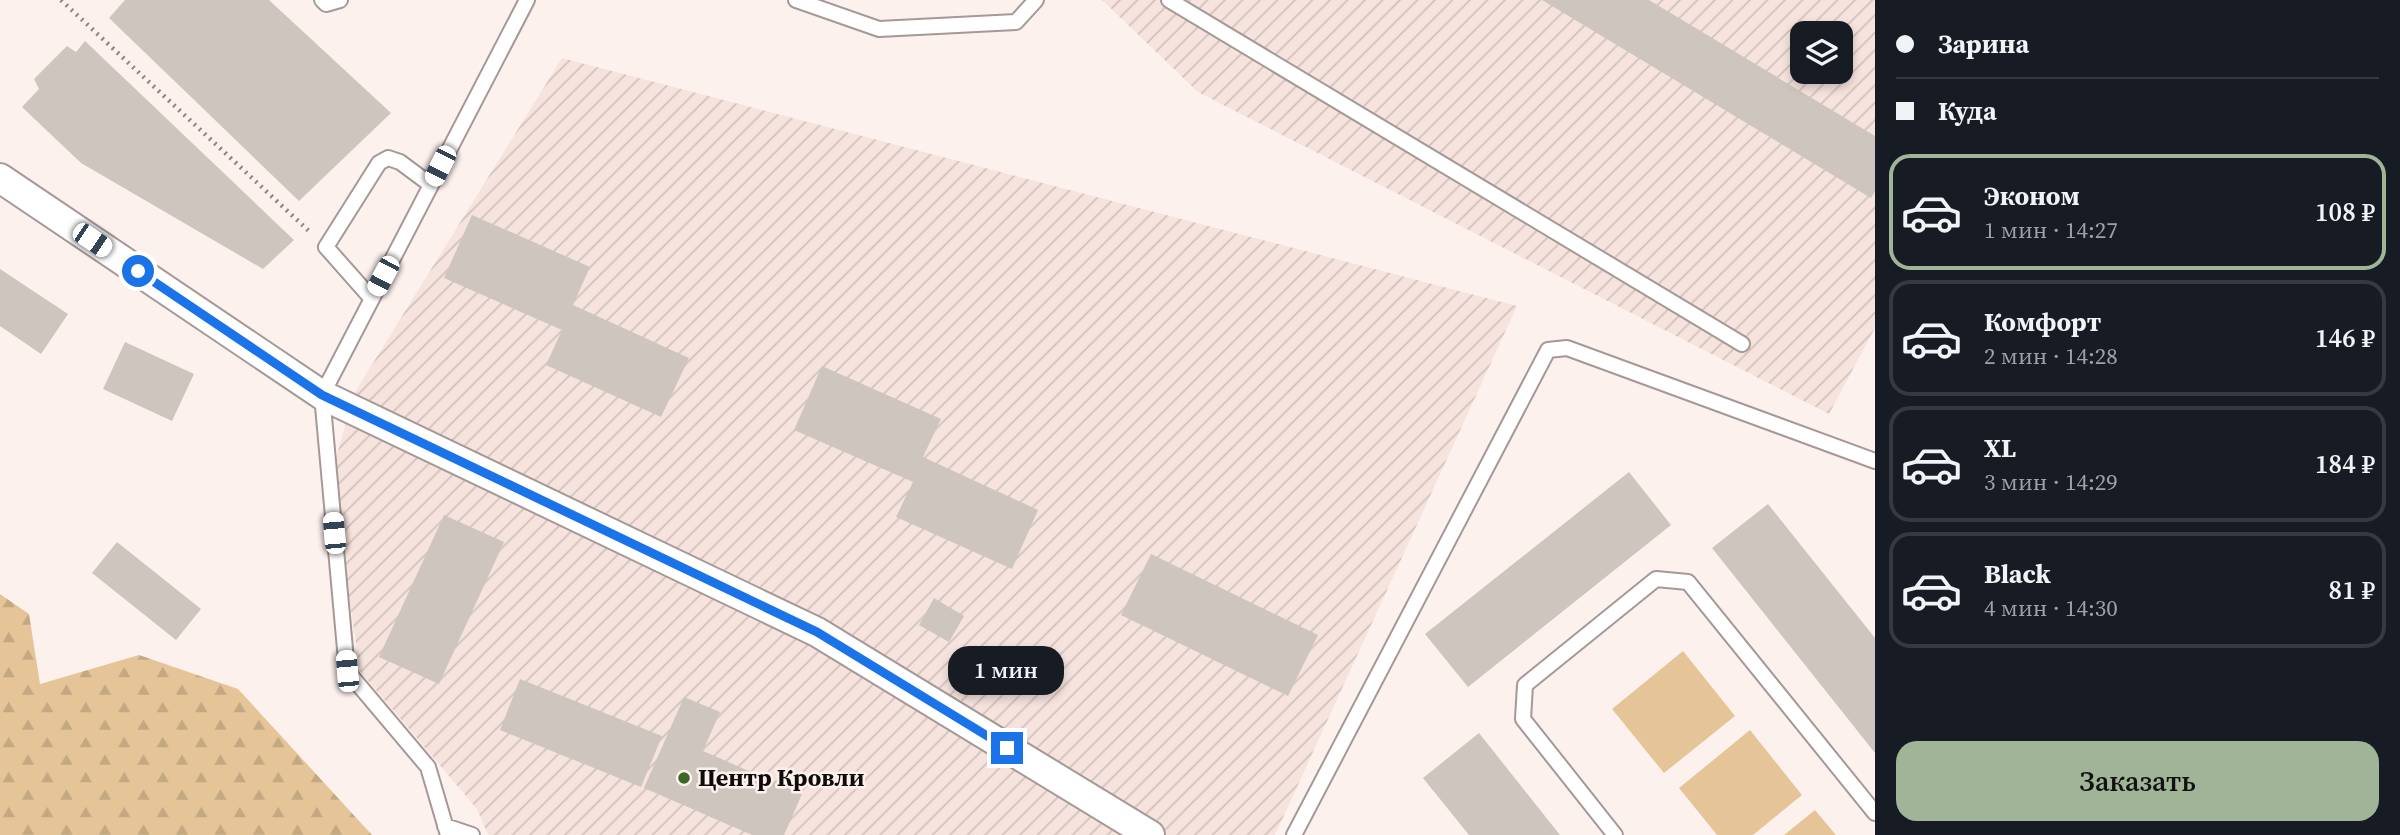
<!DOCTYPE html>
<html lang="ru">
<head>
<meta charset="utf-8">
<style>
  :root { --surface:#171b24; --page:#20242c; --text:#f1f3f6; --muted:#9ea1a6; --line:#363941; --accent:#a0b498 }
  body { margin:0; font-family:"Source Serif 4",serif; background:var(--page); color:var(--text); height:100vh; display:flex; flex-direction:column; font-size:26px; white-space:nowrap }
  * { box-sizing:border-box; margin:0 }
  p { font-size:23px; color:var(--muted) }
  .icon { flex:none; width:38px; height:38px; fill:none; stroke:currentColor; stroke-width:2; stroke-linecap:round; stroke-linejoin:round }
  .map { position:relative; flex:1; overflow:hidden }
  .side { display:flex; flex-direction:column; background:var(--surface); width:525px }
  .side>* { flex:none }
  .top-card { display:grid; align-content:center; height:154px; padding:0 21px; background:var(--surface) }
  .buttons { position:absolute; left:1790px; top:21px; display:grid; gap:14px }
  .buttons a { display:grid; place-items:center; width:63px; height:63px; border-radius:14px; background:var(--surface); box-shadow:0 4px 10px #0003; font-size:35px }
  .end { position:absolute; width:32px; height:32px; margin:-16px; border:9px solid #1a73e8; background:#fff; box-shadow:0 0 0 4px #fff }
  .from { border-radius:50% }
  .bubble { position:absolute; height:49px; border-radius:21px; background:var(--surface); box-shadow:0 4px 10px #0003; font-size:23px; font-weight:600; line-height:49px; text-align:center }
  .car { position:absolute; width:21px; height:42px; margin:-21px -10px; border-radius:9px; box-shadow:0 0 5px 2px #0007; background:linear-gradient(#fff 24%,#345 0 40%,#fff 0 76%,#345 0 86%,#fff 0) }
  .top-card b { display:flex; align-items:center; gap:24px; height:66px; font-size:26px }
  .top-card b+b { border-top:2px solid var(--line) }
  .top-card i { width:18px; height:18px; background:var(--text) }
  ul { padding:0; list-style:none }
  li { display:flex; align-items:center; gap:21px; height:116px; margin:0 14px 10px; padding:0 7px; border:4px solid var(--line); border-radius:21px }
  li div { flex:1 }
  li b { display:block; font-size:26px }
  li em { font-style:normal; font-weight:600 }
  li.current { border-color:var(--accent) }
  li>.icon { width:63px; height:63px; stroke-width:1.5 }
  .primary-button { display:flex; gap:14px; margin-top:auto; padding:14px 21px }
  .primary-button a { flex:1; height:80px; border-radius:21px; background:var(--accent); color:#111; font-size:28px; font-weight:600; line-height:80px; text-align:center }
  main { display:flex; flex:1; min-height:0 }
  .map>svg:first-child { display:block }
  .industrial { fill:url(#industrial-furrows); fill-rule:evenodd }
  .forest { fill:url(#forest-firs) }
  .green { fill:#e5c598 }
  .building { fill:#cec5bf }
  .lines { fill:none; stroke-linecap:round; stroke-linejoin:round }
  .lane-casing { stroke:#a49997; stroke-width:18 }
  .street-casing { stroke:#a49997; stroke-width:32 }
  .path { stroke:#8d8583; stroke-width:4.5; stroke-dasharray:2 5; stroke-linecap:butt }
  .lane { stroke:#fff; stroke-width:14 }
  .street { stroke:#fff; stroke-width:28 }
  .route { stroke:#1a73e8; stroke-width:9 }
  .poi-dot { fill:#3c6826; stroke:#fdf1ee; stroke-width:2.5 }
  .labels { text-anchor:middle; stroke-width:5; stroke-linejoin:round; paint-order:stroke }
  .poi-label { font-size:24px; font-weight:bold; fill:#0f0b0a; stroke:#fdf1ee; text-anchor:start }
</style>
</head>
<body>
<main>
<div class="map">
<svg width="1875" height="835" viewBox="0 0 1875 835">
  <defs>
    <pattern id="industrial-furrows" width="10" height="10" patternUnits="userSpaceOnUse" patternTransform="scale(1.75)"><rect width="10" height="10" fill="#f6e3dd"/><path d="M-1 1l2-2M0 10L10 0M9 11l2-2" fill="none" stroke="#d2c1bc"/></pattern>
    <pattern id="forest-firs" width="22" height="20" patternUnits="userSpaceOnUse" patternTransform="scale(1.75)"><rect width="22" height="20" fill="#e5c598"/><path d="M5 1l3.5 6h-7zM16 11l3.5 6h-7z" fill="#c3a882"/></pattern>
  </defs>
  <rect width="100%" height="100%" fill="#fdf1ee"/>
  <!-- industrial -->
  <path class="industrial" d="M1102,0H1875V328L1829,414L1198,92ZM1802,33H1841V72H1802Z
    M562,58L1517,306L1275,835H488L477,809L360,671L331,475L355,392Z"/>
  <!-- forest -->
  <path class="forest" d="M0,594L29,614L40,684L139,655L238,689L372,835H0Z"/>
  <!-- green -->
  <path class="green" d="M1683,651L1735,716L1664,773L1612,709Z
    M1750,730L1802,795L1753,835H1717L1679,788Z
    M1815,810L1836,835H1784Z"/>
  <!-- building -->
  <path class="building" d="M125,0H269L391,113L299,201L109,18Z
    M1542,0H1649L1875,136V191L1871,198Z
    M85,41L294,240L263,269L81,163L22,107L39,89L34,79L67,46L76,52Z
    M472,215L590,267L573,305L689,358L661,417L546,365L562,330L444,278Z
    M0,269L68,314L41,354L0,326Z
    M125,342L194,374L172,421L103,389Z
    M822,366L941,419L923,457L1038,510L1012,569L896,517L913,482L794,430Z
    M1629,472L1671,525L1468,687L1425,634Z
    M1768,504L1875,638V753L1712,548Z
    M444,515L504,542L439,684L379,657Z
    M117,542L201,609L176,640L92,573Z
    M1151,554L1318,635L1288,696L1121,615Z
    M934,598L964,616L949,642L919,625Z
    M520,679L662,736L641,787L500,730Z
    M684,697L720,712L703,751L802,794L784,835H752L644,788Z
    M1479,733L1560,835H1469L1423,778Z"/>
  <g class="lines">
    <!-- lane casing -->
    <g class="lane-casing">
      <path id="lane" d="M322,0L326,4L340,0
        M796,0L879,29L1016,22L1036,0
        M1169,0L1742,344
        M372,299L326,247L379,163L388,158L400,162L431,185
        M445,826L472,835
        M448,835L428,767L347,671L322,395L527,0
        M1294,835L1548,350L1567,348L1875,461
        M1615,835L1523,719L1525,685L1656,579L1688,582L1875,813"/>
    </g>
    <!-- street casing -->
    <g class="street-casing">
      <path id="street" d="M0,178L322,395L817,632L1150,835"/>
    </g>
    <!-- path -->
    <path class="path" d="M61,0L310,232"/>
    <!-- lane -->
    <use href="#lane" class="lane"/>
    <!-- street -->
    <use href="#street" class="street"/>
  </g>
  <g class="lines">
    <!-- route -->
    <path class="route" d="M138,271L322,395L817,632L1007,748"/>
  </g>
  <!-- markers -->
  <circle class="poi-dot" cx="684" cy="778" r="7"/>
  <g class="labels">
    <!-- poi labels -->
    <g class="poi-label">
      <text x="698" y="786">Центр Кровли</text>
    </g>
  </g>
</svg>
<div class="buttons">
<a><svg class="icon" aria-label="layers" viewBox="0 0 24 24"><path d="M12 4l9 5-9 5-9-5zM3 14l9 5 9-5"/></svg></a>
</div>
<i class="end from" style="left:138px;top:271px"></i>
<i class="end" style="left:1007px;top:748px"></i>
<div class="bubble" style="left:948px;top:646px;width:116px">1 мин</div>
<i class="car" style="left:440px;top:166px;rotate:207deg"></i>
<i class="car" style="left:92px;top:240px;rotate:124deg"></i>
<i class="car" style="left:383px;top:276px;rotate:208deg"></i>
<i class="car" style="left:334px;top:533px;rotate:355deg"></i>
<i class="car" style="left:347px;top:671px;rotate:355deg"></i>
</div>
<section class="side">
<div class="top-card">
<b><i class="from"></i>Зарина</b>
<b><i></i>Куда</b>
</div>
<ul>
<li class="current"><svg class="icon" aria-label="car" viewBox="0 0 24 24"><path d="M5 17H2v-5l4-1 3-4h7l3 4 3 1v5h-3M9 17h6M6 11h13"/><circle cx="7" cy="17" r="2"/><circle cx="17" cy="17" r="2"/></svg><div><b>Эконом</b><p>1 мин · 14:27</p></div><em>108 ₽</em></li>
<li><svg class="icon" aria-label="car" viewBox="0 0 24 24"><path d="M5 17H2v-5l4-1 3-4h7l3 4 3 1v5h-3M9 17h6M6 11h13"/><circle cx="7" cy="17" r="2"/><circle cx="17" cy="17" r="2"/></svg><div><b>Комфорт</b><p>2 мин · 14:28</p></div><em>146 ₽</em></li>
<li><svg class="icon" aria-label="car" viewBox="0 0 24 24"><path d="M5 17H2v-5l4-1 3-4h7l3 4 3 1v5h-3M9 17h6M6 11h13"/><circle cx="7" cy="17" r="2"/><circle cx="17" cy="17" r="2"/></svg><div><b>XL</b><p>3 мин · 14:29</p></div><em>184 ₽</em></li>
<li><svg class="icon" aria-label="car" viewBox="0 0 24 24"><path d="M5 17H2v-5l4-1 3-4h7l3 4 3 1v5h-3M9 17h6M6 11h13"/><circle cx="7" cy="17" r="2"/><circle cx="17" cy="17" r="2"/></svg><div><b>Black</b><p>4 мин · 14:30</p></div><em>81 ₽</em></li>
</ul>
<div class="primary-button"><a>Заказать</a></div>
</section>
</main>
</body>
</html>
